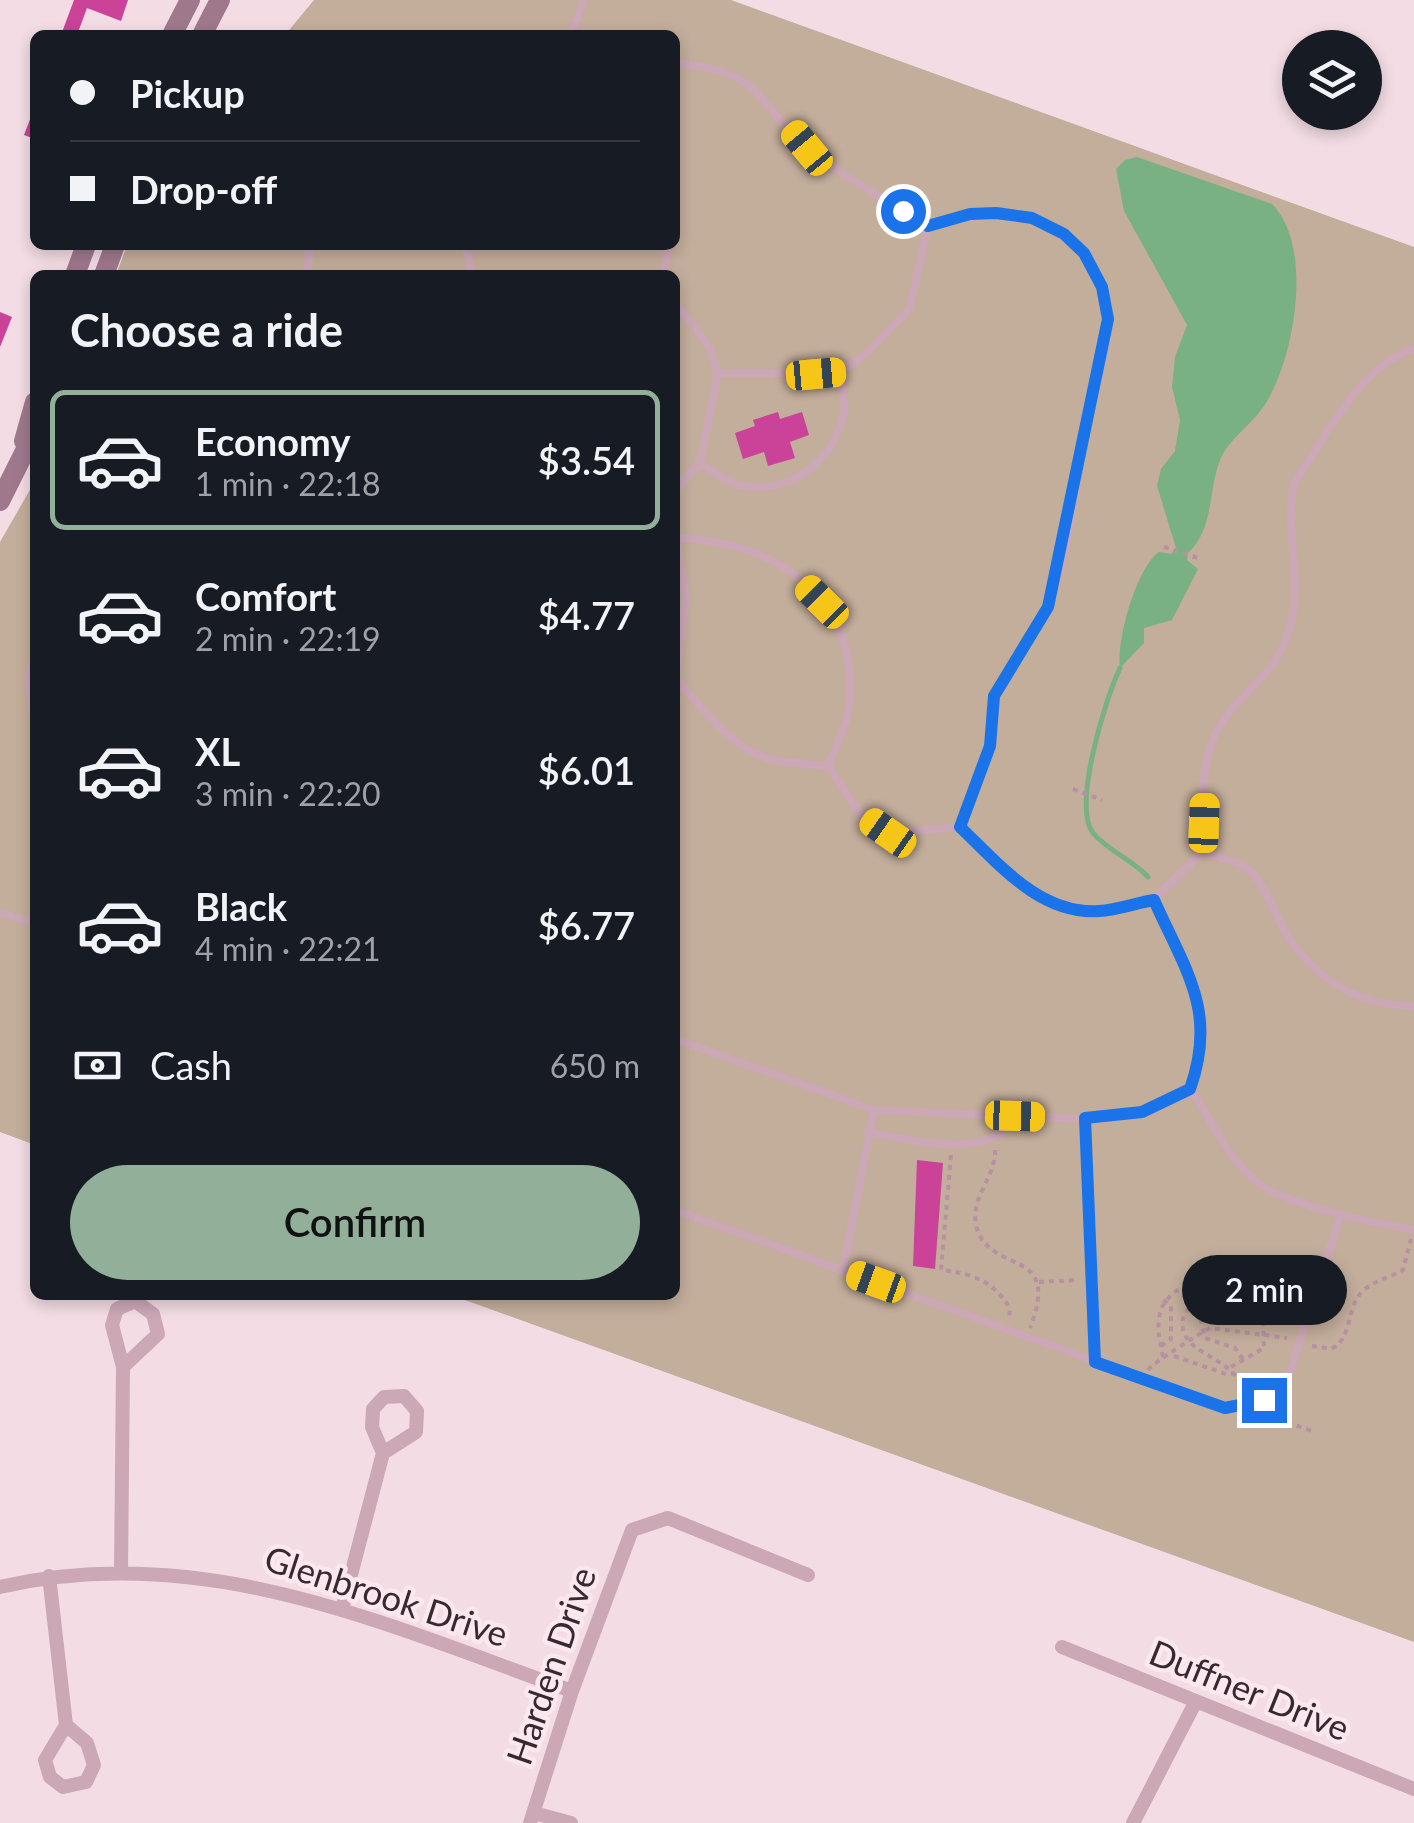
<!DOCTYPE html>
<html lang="en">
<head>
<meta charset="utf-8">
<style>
  :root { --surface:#171b24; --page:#20242c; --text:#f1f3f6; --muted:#9ea1a6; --line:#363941; --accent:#91af99 }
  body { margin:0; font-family:Lato,sans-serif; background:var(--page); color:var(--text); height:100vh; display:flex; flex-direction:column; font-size:38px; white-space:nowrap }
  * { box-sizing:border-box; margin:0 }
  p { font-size:32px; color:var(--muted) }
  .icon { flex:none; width:55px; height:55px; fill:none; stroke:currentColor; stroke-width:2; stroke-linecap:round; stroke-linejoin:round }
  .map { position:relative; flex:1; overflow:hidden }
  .drawer { position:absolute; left:30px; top:270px; width:650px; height:1030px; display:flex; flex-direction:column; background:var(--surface); border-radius:15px; box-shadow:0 5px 15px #0003 }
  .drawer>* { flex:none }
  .hud { position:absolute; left:30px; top:30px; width:650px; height:220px; border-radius:15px; box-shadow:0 5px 15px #0003; display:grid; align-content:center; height:220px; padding:0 40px; background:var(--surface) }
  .fabs { position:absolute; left:1282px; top:30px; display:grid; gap:20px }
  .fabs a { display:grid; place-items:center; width:100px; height:100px; border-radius:50%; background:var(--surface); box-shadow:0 5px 15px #0003; font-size:50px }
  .end { position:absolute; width:45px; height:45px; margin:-22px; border:12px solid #1a73e8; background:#fff; box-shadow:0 0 0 5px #fff }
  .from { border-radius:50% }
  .bubble { position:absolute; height:70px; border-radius:35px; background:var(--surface); box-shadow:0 5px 15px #0003; font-size:32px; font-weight:600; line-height:70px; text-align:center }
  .car { position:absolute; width:30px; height:60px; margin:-30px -15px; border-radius:12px; box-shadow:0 0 8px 2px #0007; background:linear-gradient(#f5c518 24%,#345 0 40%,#f5c518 0 76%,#345 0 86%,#f5c518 0) }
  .hud b { display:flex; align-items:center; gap:35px; height:95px; font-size:38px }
  .hud b+b { border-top:2px solid var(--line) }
  .hud i { width:25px; height:25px; background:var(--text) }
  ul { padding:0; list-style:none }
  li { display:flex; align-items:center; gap:30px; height:140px; margin:0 20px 15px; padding:0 20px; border:5px solid transparent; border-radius:15px }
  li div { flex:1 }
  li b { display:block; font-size:38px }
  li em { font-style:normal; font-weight:600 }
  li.active { border-color:var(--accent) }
  li>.icon { width:90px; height:90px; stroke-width:1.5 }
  h2 { padding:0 40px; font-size:45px; line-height:120px }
  .pay { display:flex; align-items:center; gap:25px; height:110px; padding:0 40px; font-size:38px }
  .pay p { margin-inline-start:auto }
  .action { display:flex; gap:20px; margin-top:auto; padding:20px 40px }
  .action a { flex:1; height:115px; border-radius:60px; background:var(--accent); color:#111; font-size:40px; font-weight:600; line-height:115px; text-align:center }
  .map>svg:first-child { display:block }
  .green { fill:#c3ad9b }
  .water { fill:#7ab183 }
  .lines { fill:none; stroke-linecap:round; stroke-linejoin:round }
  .stream { stroke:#7ab183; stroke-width:5 }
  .building { fill:#ca4398 }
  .path { stroke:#b791a2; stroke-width:4; stroke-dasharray:5 5; stroke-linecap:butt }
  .lane { stroke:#cca7b6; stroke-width:8 }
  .street { stroke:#cca7b6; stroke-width:14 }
  .secondary { stroke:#9f788c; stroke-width:20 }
  .route { stroke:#1a73e8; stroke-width:12 }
  .labels { text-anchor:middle; stroke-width:9; stroke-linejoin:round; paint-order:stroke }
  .street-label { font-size:35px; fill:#382831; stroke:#fae8ee }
</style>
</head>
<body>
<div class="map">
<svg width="1414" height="1823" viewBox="0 0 1414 1823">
  <rect width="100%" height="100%" fill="#f3dce4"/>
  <!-- green -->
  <path class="green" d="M314,0H731L1414,247V1642L451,1295H675V275H116L127,245H675V35H285Z
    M35,481V1145L0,1132V542Z"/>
  <!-- water -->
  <path class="water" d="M1137,157L1272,204C1315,247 1294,361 1264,406C1252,424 1228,440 1220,460C1208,491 1214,529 1188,553L1187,560L1198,569L1172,620L1144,628V643L1120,668C1116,641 1136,568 1159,552L1171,554L1176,548L1157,486L1161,469L1175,451L1180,420L1172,387L1175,357L1187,325L1124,211L1116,169L1125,160Z"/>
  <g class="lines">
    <!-- stream -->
    <path class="stream" d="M1120,668C1106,697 1072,806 1093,833C1108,851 1133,860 1148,877"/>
  </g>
  <!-- building -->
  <path class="building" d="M74,0H128L121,21L87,8L77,35H61Z
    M35,106V139L24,135Z
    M0,312L12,317L0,347Z
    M778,412L780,419L802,412L809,435L790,442L795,458L768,466L764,452L743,459L735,433L755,426L753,420Z
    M917,1160L943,1163L935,1269L913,1266Z"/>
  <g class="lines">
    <!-- path -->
    <path class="path" d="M1164,547L1198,558
      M1073,789L1102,800
      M995,1150C996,1178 970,1196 976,1225C988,1277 1063,1244 1030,1328
      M951,1155L941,1270C971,1273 995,1281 1010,1309L1009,1320
      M1039,1282L1079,1280
      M1161,1346L1171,1339V1306L1161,1298
      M1312,1346L1331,1349C1352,1339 1346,1312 1360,1294C1371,1281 1389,1278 1403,1270L1411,1239
      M1174,1356L1226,1374L1235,1373
      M1163,1357C1158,1332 1152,1309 1176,1291L1187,1288L1203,1295L1184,1314C1173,1357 1231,1350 1245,1393
      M1243,1359L1235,1348L1205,1338L1200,1318L1206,1313C1235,1316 1239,1301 1262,1302
      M1231,1367L1264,1348L1262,1298
      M1148,1370C1154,1362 1199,1334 1210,1328L1287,1338
      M1272,1410L1282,1420L1311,1431"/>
    <!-- lane -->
    <path class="lane" d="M571,35L584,0
      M675,63C772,74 749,100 811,150C848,180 888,202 928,225C990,209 1061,206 1094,272C1101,287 1108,305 1107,322C1107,362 1089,401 1083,441C1073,497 1068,559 1046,612C1033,642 1007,665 995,696C988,713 992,731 989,748C983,776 970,801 960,827L1021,885L1051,902L1097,911L1154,899L1202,853C1204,816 1199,772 1214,737C1230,700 1274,677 1287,637C1306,580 1283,532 1294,483C1324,440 1359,365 1414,349
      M465,245L473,275
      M306,275L311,245
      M664,275L669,245
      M675,303L709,346L718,373H839L867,353L910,308L928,225
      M700,463C712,470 728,484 742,486C791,495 836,460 844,411C846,400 841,384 839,373
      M675,491L700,463L718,373
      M675,536L686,596L675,682
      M676,538C773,542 856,591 850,700C848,723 837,745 828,766L861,815L887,833L960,827
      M35,655L28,677L35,729
      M678,681C703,709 735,752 774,760C791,764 811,764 828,766
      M1202,853C1216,857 1235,860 1246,868C1263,881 1270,902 1279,920C1306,974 1353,1006 1414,1006
      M0,913L35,923
      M675,1039L874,1110L1085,1119L1142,1111L1190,1089C1218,1011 1186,970 1154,899
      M1190,1089C1211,1118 1229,1161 1258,1183C1290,1206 1374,1223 1414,1230
      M1085,1119L1095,1363
      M869,1133C913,1139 991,1163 1015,1116
      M675,1210L1225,1408L1264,1400L1290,1372L1341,1214
      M843,1270L874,1110"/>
    <!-- street -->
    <path class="street" d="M121,1571L123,1367L112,1325L117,1309L135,1301L153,1314L158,1334L123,1367
      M49,1576L66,1725L87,1743L94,1765L86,1782L63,1787L50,1777L45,1760L66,1725
      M0,1587C203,1540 384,1624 572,1691
      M342,1609L383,1453L372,1427L373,1409L384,1397L404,1396L417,1411L416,1432L383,1453
      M1062,1647L1414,1789
      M534,1813L571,1823
      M530,1823L572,1691L632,1530L668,1518L808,1575
      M1133,1823L1195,1703"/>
    <!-- secondary -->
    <path class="secondary" d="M172,35L190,0
      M202,35L220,0
      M75,275L86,245
      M104,275L115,245
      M24,441L35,402
      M0,501L35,431"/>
  </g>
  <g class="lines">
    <!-- route -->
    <path class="route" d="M903,211L928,226L970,214L996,213L1032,218L1064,234L1084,253L1102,287L1108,319L1048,607L994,696L990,746L960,827C998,863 1040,915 1099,911C1117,910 1136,903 1154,900C1185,970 1218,1011 1190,1089L1142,1112L1085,1118L1095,1362L1225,1408L1264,1400"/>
  </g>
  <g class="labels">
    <!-- street labels -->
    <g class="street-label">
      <text transform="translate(386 1597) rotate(18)" y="12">Glenbrook Drive</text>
      <text transform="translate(552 1666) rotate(-71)" y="12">Harden Drive</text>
      <text transform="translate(1249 1691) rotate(22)" y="12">Duffner Drive</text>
    </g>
  </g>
</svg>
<div class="fabs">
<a><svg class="icon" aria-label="layers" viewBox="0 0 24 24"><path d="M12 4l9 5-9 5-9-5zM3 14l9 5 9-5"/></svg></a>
</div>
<i class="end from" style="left:903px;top:211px"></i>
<i class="end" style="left:1264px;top:1400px"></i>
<div class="bubble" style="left:1182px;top:1255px;width:165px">2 min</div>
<i class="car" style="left:807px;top:148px;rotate:320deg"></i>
<i class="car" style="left:816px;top:374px;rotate:85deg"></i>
<i class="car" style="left:822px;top:602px;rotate:315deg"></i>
<i class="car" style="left:1204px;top:823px;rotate:2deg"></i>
<i class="car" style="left:888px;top:833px;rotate:305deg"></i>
<i class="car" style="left:1015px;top:1116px;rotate:92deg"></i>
<i class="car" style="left:876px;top:1282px;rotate:290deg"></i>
<div class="hud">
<b><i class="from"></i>Pickup</b>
<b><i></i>Drop-off</b>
</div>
<section class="drawer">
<h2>Choose a ride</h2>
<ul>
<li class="active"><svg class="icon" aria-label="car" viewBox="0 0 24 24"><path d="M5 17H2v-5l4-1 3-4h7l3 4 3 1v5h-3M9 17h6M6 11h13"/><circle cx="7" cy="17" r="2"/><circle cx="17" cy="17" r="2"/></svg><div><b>Economy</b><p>1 min · 22:18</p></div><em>$3.54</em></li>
<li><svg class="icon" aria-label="car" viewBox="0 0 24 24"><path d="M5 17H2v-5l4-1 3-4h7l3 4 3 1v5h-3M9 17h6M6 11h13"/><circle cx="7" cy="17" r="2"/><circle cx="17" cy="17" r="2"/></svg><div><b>Comfort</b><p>2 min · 22:19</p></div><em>$4.77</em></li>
<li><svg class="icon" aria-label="car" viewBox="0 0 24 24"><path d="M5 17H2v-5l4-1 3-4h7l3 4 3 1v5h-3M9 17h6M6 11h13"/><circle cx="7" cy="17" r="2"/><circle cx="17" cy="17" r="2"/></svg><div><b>XL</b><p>3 min · 22:20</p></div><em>$6.01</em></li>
<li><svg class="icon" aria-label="car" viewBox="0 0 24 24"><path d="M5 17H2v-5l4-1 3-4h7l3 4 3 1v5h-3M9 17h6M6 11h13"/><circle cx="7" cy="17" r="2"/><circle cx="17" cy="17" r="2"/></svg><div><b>Black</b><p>4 min · 22:21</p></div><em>$6.77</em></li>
</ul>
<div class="pay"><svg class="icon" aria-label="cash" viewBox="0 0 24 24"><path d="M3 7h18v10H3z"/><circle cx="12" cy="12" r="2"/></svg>Cash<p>650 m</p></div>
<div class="action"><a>Confirm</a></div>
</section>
</div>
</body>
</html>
